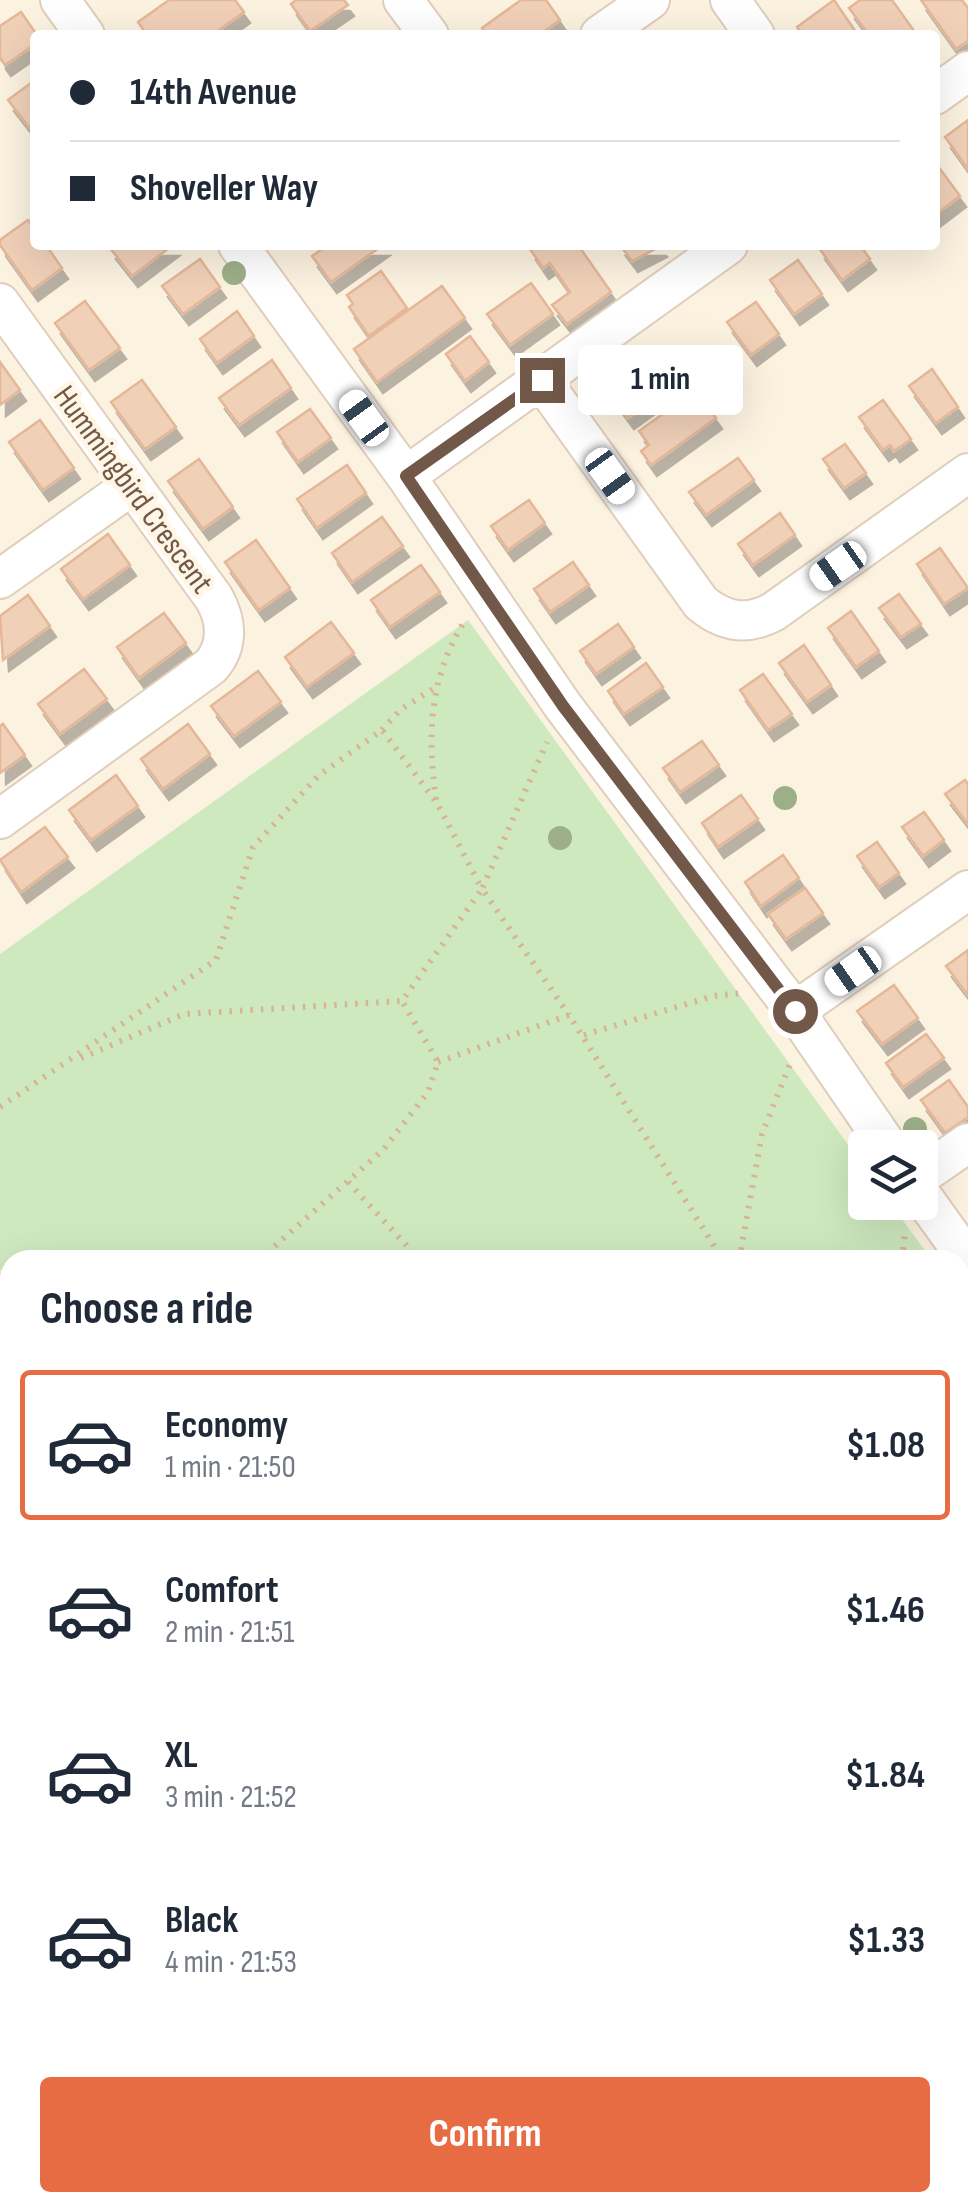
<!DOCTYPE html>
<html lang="en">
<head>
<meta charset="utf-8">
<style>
  :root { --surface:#fff; --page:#f6f6f7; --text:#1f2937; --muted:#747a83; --line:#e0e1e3; --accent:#e76c44 }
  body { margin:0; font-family:"Sofia Sans Condensed",sans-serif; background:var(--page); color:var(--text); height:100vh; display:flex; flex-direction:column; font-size:38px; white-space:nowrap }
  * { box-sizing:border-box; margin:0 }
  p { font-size:32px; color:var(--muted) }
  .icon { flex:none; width:55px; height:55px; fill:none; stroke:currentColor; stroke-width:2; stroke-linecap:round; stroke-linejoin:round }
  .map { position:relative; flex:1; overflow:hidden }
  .details { position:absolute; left:0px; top:1250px; width:970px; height:962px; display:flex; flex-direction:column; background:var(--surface); border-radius:30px 30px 0 0; box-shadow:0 10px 40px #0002 }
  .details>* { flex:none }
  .guide { position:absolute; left:30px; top:30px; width:910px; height:220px; border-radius:10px; box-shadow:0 10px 40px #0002; display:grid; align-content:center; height:220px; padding:0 40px; background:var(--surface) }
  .fabs { position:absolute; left:848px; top:1130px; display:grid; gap:20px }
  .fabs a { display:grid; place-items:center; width:90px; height:90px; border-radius:10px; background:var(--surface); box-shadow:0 10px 40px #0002; font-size:50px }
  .end { position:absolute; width:45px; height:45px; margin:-22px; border:12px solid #725848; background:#fff; box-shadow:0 0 0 5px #fff }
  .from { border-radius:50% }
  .bubble { position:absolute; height:70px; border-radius:10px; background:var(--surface); box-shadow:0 10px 40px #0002; font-size:32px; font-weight:700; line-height:70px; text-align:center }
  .car { position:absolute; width:30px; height:60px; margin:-30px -15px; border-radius:12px; box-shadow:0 0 8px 2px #0007; background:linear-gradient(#fff 24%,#345 0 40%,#fff 0 76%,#345 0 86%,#fff 0) }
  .guide b { display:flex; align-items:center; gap:35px; height:95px; font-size:38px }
  .guide b+b { border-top:2px solid var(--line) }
  .guide i { width:25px; height:25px; background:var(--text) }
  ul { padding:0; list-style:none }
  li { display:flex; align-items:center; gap:30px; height:150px; margin:0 20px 15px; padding:0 20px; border:5px solid transparent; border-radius:10px }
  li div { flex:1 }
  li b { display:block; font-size:38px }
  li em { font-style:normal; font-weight:700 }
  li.active { border-color:var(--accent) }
  li>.icon { width:90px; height:90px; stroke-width:1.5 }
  h2 { padding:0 40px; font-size:45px; line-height:120px }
  .cta { display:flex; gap:20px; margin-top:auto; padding:20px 40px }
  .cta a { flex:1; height:115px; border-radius:10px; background:var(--accent); color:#fff; font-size:40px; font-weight:700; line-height:115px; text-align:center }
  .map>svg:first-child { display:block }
  .green { fill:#cfe9bf }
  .building { fill:#f1d0b8; stroke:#e4b798; stroke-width:2.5; filter:url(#shadow) }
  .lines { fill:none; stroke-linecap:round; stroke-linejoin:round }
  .lane-casing { stroke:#e0cebc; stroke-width:25 }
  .street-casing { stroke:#e0cebc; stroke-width:42 }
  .primary-casing { stroke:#dad4cf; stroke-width:60 }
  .path { stroke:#d6b39b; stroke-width:6; stroke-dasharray:2.5 8; stroke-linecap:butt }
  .lane { stroke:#fff; stroke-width:20 }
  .street { stroke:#fff; stroke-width:38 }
  .primary { stroke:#fbd998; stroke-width:55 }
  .tree { fill:#9daf88 }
  .route { stroke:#725848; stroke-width:12 }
  .labels { text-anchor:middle; stroke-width:9; stroke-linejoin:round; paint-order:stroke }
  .street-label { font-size:32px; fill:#725848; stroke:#fff6e6 }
</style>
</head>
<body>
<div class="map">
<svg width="968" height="2211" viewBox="0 0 968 2211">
  <defs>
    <filter id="shadow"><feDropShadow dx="6" dy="11" stdDeviation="0" flood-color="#0004"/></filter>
  </defs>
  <rect width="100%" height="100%" fill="#fcf2e0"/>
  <!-- green -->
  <path class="green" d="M468,620L865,1168V1202L890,1203L932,1260H10V1276L0,1270V954Z
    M960,1299L968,1310V1974L960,1980Z
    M0,1363L10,1368V1640L0,1626Z"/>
  <!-- building -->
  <path class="building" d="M169,0H235L244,12L212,35H147L138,22Z
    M296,0H344L348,5L310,31L291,4Z
    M521,0H546L560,20L539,35H487L482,28Z
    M834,0L858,35H803L797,27Z
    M860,0H892L917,35H869L849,8Z
    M921,0H962L968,8V41L956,49Z
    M21,12L37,35L35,44L5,65L0,58V26Z
    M35,80V123L29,127L8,100Z
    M968,120V169L945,137Z
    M935,162L960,196L935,215Z
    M28,220L35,229V245H46L62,268L32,290L0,245V240Z
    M114,245H173L132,276L110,248Z
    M328,245H383L331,282L312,256Z
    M536,245H578L611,292L567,324L552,305L570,292L550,263L543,268L530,249Z
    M620,245H660L661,246L632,261Z
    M823,245H860L870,259L842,280L819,248Z
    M200,259L220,287L183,314L162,286Z
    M798,260L822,294L794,314L770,280Z
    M381,271L407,308L369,336L349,307L353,304L347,295Z
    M531,283L553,314L510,345L487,314Z
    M442,286L465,318L377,382L354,349Z
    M85,301L120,348L89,370L55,323Z
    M756,302L779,334L751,355L727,322Z
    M237,311L254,336L217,363L200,339Z
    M470,336L489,362L465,381L446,354Z
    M667,348L687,376L628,418L608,391Z
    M272,360L291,388L239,425L219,398Z
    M0,362L20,390L0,405Z
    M932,369L958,407L936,423L909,386Z
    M142,380L176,427L145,449L111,402Z
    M696,390L716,418L651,465L641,451L649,445L639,431Z
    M883,400L911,439L894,451L890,445L883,450L859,417Z
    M310,409L331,438L298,462L277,432Z
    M40,420L74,468L43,490L9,442Z
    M845,444L866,473L844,488L823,459Z
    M738,458L754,480L706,515L689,492Z
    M199,459L233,507L203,529L168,481Z
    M347,465L366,493L317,528L297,499Z
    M529,500L545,523L508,550L491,526Z
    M780,513L795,535L753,565L738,544Z
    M382,517L403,546L352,582L332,553Z
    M108,534L130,565L83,599L61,569Z
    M256,540L290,588L259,610L225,562Z
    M940,548L968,588L944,604L917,564Z
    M573,562L589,585L550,612L534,589Z
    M421,565L440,592L390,627L371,600Z
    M899,594L921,624L901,637L879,608Z
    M28,595L50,626L3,660L0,616Z
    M851,611L879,651L856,667L828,628Z
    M164,613L186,643L139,678L117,647Z
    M331,622L354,653L307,687L285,657Z
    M618,624L634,647L596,674L580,651Z
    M804,645L831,685L807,702L779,663Z
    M646,663L663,687L624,714L608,691Z
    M84,669L107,699L60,734L38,704Z
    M258,671L281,702L234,736L211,706Z
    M763,674L792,714L768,730L740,690Z
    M3,724L25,755L0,773V726Z
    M188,724L210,754L163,789L141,759Z
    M702,741L719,765L680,792L663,768Z
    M116,775L138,806L91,840L69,810Z
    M965,780L968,784V824L945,794Z
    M741,795L758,819L718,847L702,823Z
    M924,812L944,840L923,856L902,827Z
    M45,827L68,857L21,892L0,860Z
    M877,842L899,873L879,887L857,856Z
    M783,855L799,878L761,906L745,882Z
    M805,888L823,913L786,939L768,914Z
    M968,950V995L946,966Z
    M894,985L918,1018L882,1044L857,1011Z
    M926,1034L944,1058L903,1087L886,1063Z
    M949,1080L968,1107V1117L945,1133L921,1100Z
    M10,1735V1795L0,1782V1742Z
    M0,2102L4,2108L10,2104V2202H19L8,2211H0Z
    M458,2202H520L508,2211H464Z"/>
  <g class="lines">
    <!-- lane casing -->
    <g class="lane-casing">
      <path id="lane" d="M0,1516L10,1510
        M0,2047L10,2040
        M397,2202L403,2211
        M545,2211L555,2202"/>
    </g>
    <!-- street casing -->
    <g class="street-casing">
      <path id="street" d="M60,0L85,35
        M403,0L429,35
        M730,0L755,35
        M600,35L650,0
        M935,95L968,71
        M238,245L406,476L563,706L795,1011L889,1148
        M0,303L214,598C227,621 229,645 211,666L0,819
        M542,381L701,603C724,622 747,626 773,612L968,473
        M406,476L728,245
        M0,579L131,486
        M795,1011L968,890
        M920,1176L968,1143
        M920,1193L968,1260
        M0,1294L10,1299
        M0,1338L10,1343
        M0,1665L10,1680
        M0,1715L10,1708
        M0,1946L10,1960
        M960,1996L968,1990
        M662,2202L668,2211"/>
    </g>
    <!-- primary casing -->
    <g class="primary-casing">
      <path id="primary" d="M960,2138L968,2132
        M853,2211L866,2202"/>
    </g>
    <!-- path -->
    <path class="path" d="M382,730L400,710L436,687
      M436,800C427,733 429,679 465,620
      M584,1035L713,996L742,993
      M81,1058L184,1014L402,1001L482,889L569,1015
      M438,1062L569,1015L723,1260
      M0,1107L216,960L253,847L318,776L382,730L437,803L482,889L547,742
      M348,1182L420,1260
      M259,1260L383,1150L428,1092L438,1062L402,1001
      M739,1260L762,1134L790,1064
      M902,1260L905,1232
      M960,1598L968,1604
      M960,1678L968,1680"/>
    <!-- lane -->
    <use href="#lane" class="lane"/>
    <!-- street -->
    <use href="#street" class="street"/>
    <!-- primary -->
    <use href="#primary" class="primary"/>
  </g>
  <!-- trees -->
  <g class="tree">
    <circle cx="234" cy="273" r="12"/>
    <circle cx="785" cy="798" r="12"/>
    <circle cx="560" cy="838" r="12"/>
    <circle cx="915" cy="1129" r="12"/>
  </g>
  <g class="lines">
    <!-- route -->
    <path class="route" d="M542,380L406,476L563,706L795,1011"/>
  </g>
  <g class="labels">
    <!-- street labels -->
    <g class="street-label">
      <text transform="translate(134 489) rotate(54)" y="11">Hummingbird Crescent</text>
    </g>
  </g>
</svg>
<div class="fabs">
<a><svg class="icon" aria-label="layers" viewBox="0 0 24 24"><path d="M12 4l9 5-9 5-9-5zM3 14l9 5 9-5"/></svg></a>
</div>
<i class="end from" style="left:795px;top:1011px"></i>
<i class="end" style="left:542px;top:380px"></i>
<div class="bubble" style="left:578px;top:345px;width:165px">1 min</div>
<i class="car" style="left:364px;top:418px;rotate:324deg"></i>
<i class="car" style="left:610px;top:476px;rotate:144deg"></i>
<i class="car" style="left:838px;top:566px;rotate:235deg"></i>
<i class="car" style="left:853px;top:971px;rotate:235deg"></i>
<div class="guide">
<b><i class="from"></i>14th Avenue</b>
<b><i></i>Shoveller Way</b>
</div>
<section class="details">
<h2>Choose a ride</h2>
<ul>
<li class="active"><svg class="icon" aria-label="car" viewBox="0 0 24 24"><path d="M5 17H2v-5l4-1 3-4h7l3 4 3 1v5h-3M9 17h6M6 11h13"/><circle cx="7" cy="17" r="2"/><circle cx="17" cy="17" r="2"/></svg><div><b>Economy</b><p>1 min · 21:50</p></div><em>$1.08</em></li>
<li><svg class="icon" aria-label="car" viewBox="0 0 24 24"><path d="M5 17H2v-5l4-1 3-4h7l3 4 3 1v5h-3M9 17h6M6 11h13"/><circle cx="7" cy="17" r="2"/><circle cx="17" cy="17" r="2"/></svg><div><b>Comfort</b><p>2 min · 21:51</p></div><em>$1.46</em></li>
<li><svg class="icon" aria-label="car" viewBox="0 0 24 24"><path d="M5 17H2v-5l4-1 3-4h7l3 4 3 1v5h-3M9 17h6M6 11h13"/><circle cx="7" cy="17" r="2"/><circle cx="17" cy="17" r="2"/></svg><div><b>XL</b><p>3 min · 21:52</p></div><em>$1.84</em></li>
<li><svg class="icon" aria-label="car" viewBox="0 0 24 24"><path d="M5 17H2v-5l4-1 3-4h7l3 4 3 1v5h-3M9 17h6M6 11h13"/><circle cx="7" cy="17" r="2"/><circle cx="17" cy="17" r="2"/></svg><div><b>Black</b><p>4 min · 21:53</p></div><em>$1.33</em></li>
</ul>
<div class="cta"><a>Confirm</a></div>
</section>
</div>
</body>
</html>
